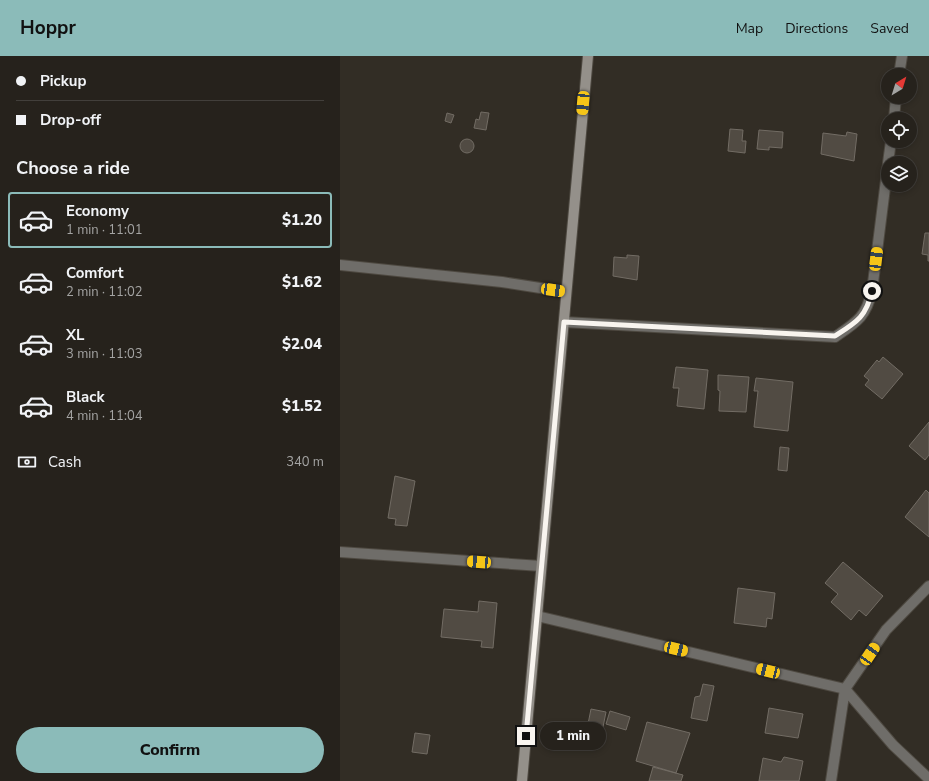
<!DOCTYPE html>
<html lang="en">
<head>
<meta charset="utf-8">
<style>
  :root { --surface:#26221c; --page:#322f29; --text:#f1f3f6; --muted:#a4a4a3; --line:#423f3b; --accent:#8bbbb9 }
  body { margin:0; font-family:"Nunito Sans",sans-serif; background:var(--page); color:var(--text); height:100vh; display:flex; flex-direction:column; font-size:15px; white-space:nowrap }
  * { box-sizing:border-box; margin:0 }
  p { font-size:13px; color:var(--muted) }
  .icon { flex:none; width:22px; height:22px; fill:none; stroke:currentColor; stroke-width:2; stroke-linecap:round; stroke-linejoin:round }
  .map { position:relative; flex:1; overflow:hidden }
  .details { display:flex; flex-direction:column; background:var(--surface); width:340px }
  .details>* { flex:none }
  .banner { display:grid; align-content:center; height:88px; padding:0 16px; background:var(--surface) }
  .needle { width:26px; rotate:38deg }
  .fabs { position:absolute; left:541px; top:12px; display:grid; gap:8px }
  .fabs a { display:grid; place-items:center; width:36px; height:36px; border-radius:50%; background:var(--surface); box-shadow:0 2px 6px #0003,0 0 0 1px var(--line); font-size:20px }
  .end { position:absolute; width:18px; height:18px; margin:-9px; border:5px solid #f8f4ef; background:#111; box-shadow:0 0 0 2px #111 }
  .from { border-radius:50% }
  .bubble { position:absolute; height:28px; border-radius:14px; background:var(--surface); box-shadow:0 2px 6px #0003,0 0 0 1px var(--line); font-size:13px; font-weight:800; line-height:28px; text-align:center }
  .car { position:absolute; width:12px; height:24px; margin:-12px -6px; border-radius:5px; box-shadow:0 0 3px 1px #0007; background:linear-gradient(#f5c518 24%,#345 0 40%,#f5c518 0 76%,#345 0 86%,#f5c518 0) }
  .banner b { display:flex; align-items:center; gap:14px; height:38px; font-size:15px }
  .banner b+b { border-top:1px solid var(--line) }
  .banner i { width:10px; height:10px; background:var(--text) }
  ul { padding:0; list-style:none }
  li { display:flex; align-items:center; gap:12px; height:56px; margin:0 8px 6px; padding:0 8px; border:2px solid transparent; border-radius:4px }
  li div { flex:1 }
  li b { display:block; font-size:15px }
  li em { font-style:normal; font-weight:800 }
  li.selected { border-color:var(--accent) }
  li>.icon { width:36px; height:36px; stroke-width:1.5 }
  h2 { padding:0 16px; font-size:18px; line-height:48px }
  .pay { display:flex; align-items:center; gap:10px; height:44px; padding:0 16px; font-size:15px }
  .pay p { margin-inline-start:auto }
  .primary-button { display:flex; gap:8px; margin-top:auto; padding:8px 16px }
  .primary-button a { flex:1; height:46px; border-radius:24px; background:var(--accent); color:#111; font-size:16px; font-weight:800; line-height:46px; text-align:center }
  header { display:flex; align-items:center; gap:24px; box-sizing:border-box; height:56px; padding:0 20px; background:var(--accent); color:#111 }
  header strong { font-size:19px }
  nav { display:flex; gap:22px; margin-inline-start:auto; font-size:14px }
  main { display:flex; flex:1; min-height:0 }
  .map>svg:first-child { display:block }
  .building { fill:#514b43; stroke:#726c64 }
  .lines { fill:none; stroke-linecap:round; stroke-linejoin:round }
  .street-casing { stroke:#4e4941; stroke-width:12 }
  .secondary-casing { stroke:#4e4941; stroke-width:12 }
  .street { stroke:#6f6d69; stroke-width:10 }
  .secondary { stroke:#94908a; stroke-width:10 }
  .route { stroke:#f8f4ef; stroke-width:5 }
</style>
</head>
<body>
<header>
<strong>Hoppr</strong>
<nav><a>Map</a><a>Directions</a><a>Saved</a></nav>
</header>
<main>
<section class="details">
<div class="banner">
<b><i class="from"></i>Pickup</b>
<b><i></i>Drop-off</b>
</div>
<h2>Choose a ride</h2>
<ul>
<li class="selected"><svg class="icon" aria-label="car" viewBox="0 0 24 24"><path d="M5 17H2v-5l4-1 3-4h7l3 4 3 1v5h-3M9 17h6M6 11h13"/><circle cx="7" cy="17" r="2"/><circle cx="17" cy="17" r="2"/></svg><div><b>Economy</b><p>1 min · 11:01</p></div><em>$1.20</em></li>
<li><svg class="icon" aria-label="car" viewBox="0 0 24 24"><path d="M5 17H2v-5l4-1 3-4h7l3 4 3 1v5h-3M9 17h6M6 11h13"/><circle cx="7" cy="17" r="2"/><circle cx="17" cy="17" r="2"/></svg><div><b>Comfort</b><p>2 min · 11:02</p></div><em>$1.62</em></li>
<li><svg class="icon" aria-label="car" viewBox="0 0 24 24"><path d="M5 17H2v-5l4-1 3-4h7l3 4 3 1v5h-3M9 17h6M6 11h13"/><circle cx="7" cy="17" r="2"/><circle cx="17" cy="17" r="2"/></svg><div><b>XL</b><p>3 min · 11:03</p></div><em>$2.04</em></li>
<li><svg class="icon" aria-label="car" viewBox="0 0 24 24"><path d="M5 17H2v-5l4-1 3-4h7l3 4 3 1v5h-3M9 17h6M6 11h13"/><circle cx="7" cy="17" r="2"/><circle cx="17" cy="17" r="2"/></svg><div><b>Black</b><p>4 min · 11:04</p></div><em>$1.52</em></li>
</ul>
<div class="pay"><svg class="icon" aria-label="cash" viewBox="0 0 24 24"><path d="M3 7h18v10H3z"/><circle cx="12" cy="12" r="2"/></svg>Cash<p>340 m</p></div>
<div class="primary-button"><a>Confirm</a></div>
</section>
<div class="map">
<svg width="589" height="725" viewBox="0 0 589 725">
  <rect width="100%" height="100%" fill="#322d25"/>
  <!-- building -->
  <path class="building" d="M141,56L149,57L146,74L134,72L136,63L139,64Z
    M107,57L114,59L111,67L105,65Z
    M390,73L403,74L402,85H406L405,97L388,95Z
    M419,74L443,76L442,92L429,91V94L417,93Z
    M507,76L517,78L514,105L481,98L483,77L506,80Z
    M120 90a7 7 0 1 1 14 0a7 7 0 1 1-14 0Z
    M585,177H589V205H588V199L582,198Z
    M287,199L299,200L297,224L273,220L274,201L287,202Z
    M543,301L563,318L542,343L525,329L529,324L524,320L537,304L539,306Z
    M336,311L368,314L364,353L337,350L339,332H333Z
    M378,319L409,321L406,356L379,355L380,335L378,334Z
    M416,322L453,326L448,375L414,371L418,335H414Z
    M589,366V399L585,404L569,390Z
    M440,391L449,392L447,415L438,414Z
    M55,420L75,425L67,470L55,469L56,463L48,462Z
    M586,434L589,437V481L565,461Z
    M503,506L543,540L526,560L519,554L511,564L491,546L498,538L485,527Z
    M398,532L435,537L432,563L427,562L426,571L394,567Z
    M139,545L157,547L153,592L141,591L142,585L101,581L104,553L138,556Z
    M363,628L374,630L367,665L351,662L355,641L360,640Z
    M429,652L463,658L458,682L425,677Z
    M251,653L266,656L262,676L247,673Z
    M270,655L290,661L286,674L266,668Z
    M307,666L350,677L336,717L296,705Z
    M75,677L90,679L87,698L72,696Z
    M444,701L463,705L459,725H419L423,702L441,706Z
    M313,711L343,719L341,725H309Z"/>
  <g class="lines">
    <!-- street casing -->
    <g class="street-casing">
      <path id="street" d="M559,19L562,0
        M554,63L556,41
        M548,107L551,85
        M0,209L162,226L226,236
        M224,266L495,281C517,266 526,261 532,235L548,108
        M0,496L201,510
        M197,560L505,633L553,689L589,723
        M491,725L505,633L546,574L589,530"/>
    </g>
    <!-- secondary casing -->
    <g class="secondary-casing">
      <path id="secondary" d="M182,725L248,0"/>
    </g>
    <!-- street -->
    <use href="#street" class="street"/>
    <!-- secondary -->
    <use href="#secondary" class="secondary"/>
  </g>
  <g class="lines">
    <!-- route -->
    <path class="route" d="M186,680L224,266L495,280C517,266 526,261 532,235"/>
  </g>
</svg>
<div class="fabs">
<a><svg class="needle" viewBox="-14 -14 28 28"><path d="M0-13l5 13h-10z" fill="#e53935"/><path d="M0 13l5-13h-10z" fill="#a4a4a3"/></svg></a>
<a><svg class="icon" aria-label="locate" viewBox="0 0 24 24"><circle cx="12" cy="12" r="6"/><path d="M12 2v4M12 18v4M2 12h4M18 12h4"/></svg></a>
<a><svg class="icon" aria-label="layers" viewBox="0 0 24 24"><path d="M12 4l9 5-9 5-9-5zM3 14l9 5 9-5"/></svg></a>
</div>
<i class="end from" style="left:532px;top:235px"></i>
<i class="end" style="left:186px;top:680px"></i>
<div class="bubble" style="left:200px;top:666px;width:66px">1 min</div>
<i class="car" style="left:243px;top:47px;rotate:185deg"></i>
<i class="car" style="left:536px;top:203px;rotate:7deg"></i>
<i class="car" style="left:213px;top:234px;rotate:98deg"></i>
<i class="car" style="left:139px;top:506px;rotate:274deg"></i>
<i class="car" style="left:336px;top:593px;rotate:103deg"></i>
<i class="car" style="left:530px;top:598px;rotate:34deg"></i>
<i class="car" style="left:428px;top:615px;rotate:284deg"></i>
</div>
</main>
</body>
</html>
